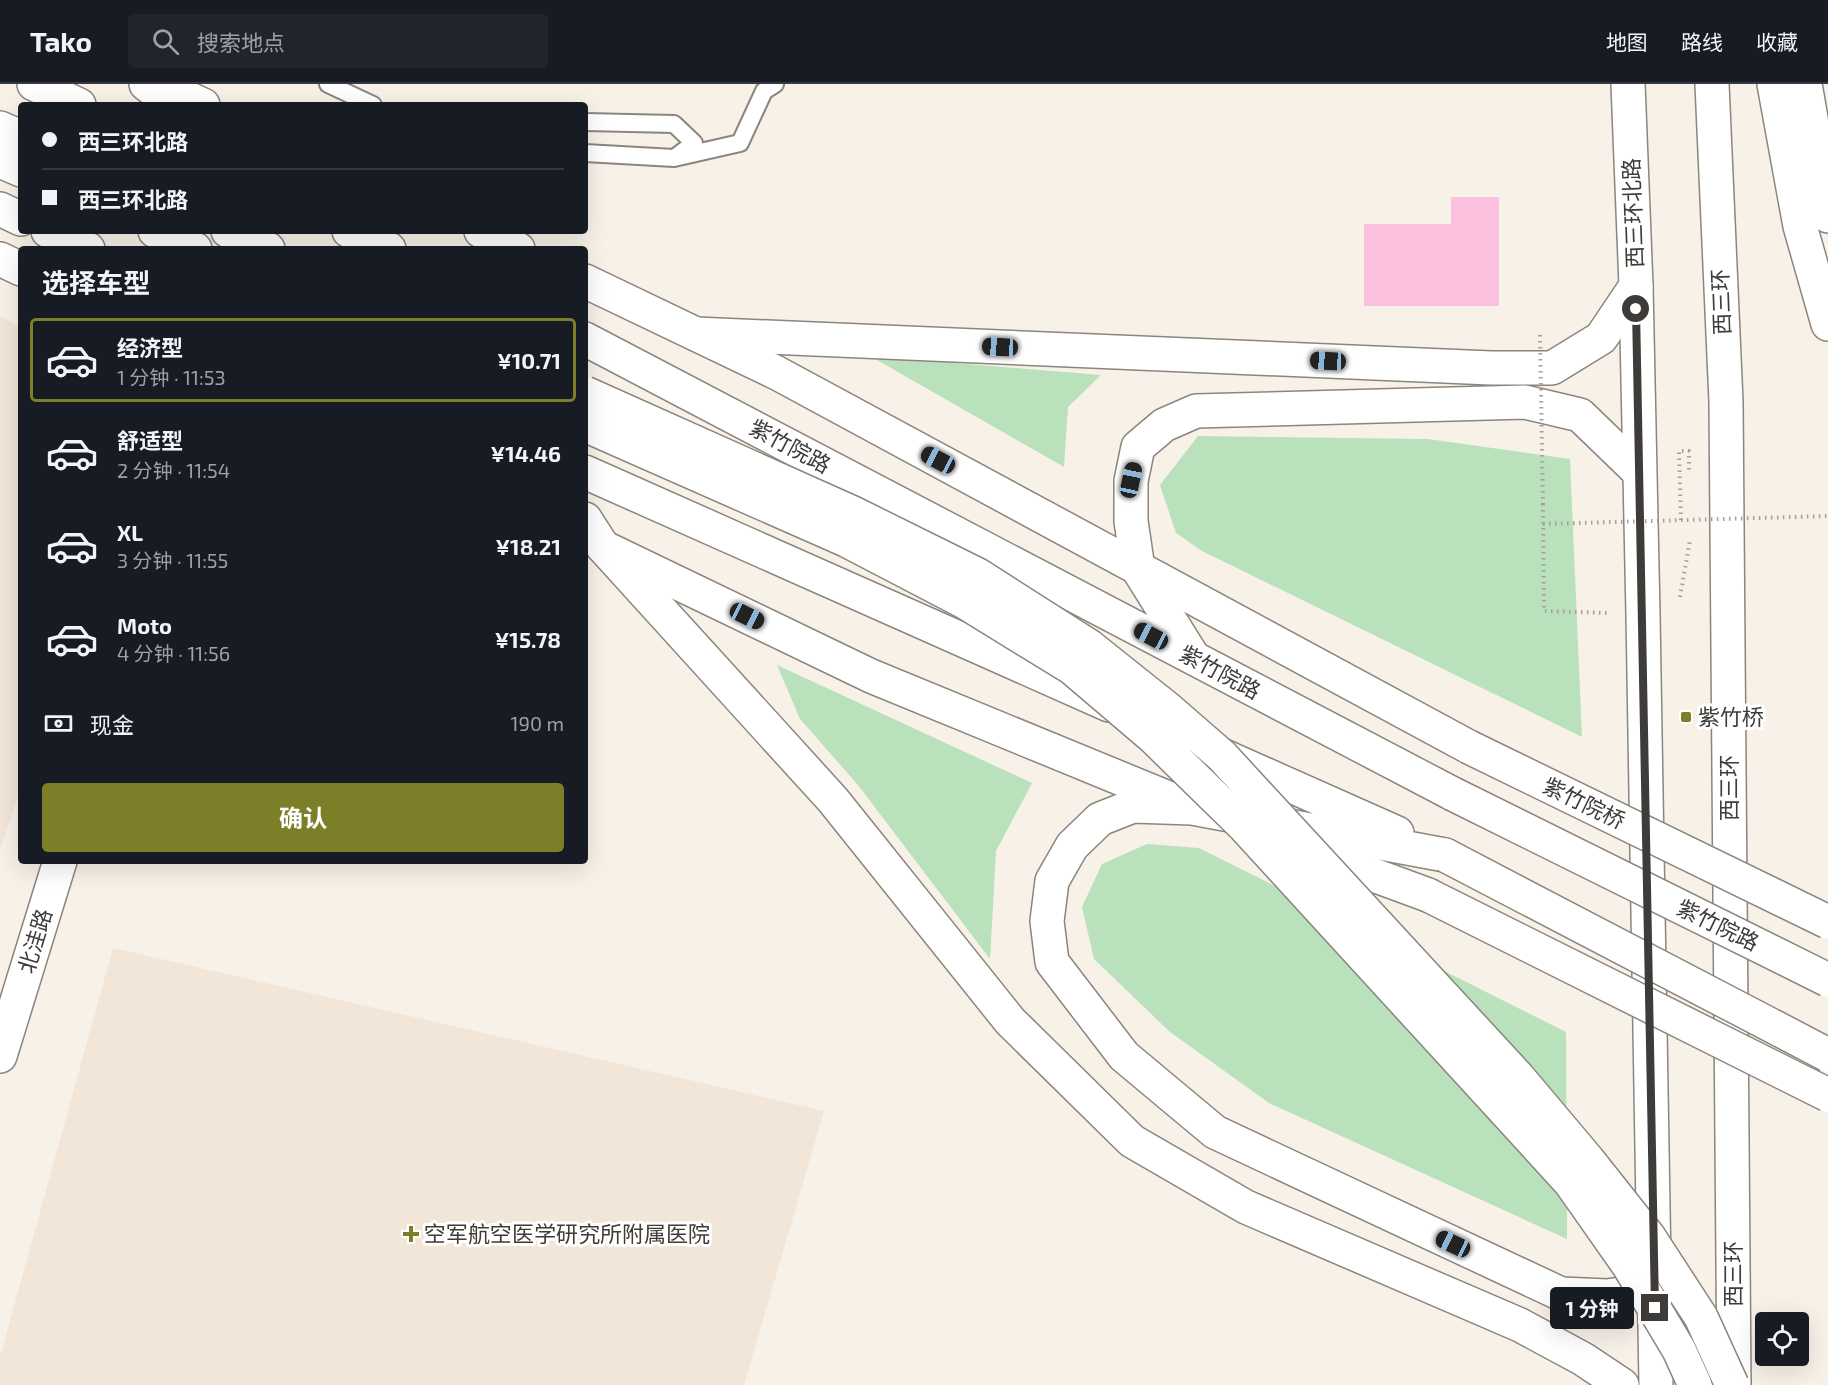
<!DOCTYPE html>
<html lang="zh">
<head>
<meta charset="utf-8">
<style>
  :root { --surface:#171b24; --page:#20242c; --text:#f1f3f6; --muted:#9ea1a6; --line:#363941; --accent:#7d7f28 }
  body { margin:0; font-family:"Exo 2","Noto Sans SC",sans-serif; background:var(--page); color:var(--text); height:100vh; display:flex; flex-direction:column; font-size:22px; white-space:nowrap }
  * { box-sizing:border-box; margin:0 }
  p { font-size:20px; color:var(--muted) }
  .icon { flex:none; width:33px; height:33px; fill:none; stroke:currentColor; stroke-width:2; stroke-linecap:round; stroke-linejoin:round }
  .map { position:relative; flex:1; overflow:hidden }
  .drawer { position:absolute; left:18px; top:162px; width:570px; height:618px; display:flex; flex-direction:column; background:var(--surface); border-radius:6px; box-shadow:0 6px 24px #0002 }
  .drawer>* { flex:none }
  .banner { position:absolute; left:18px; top:18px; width:570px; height:132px; border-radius:6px; box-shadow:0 6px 24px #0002; display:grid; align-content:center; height:132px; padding:0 24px; background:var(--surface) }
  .controls { position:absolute; left:1755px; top:1228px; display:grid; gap:12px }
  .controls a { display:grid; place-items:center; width:54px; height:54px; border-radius:6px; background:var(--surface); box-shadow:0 6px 24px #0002; font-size:30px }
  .end { position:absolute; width:27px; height:27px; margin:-14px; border:8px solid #3e3b38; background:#fff; box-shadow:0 0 0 3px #fff }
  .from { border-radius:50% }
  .bubble { position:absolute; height:42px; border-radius:6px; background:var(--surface); box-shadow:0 6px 24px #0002; font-size:20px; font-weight:700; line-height:42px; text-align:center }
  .car { position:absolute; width:18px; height:36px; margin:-18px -9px; border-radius:8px; box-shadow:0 0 4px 2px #0007; background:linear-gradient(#222 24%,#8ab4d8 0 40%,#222 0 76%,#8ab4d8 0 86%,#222 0) }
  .banner b { display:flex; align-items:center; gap:21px; height:57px; font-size:22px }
  .banner b+b { border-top:2px solid var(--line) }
  .banner i { width:15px; height:15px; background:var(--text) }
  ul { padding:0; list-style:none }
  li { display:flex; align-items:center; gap:18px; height:84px; margin:0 12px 9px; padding:0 12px; border:3px solid transparent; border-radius:6px }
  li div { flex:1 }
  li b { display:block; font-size:22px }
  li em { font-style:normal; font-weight:700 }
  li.on { border-color:var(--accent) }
  li>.icon { width:54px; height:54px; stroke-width:1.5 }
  h2 { padding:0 24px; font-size:27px; line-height:72px }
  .pay { display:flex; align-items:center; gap:15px; height:66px; padding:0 24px; font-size:22px }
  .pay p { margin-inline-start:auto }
  .primary-button { display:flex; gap:12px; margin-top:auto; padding:12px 24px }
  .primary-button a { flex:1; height:69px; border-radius:6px; background:var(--accent); color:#fff; font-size:24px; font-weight:700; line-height:69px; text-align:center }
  header { display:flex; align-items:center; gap:36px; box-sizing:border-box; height:84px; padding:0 30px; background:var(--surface); border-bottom:2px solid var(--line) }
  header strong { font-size:28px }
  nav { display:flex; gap:33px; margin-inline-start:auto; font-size:21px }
  .search { width:420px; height:54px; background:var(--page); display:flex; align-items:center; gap:15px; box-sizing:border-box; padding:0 21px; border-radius:6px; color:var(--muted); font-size:22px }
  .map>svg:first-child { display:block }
  .built { fill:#f1e6d7 }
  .green { fill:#b9e1bc }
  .building { fill:#fbc0dd }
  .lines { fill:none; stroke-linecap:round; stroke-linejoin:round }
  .lane-casing { stroke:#8b857d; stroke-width:20 }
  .secondary-casing { stroke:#8b857d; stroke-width:36 }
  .highway-casing { stroke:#8b857d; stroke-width:36 }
  .path { stroke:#a59f99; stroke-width:4; stroke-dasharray:1.5 4.5; stroke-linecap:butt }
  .lane { stroke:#fff; stroke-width:16 }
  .secondary { stroke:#fff; stroke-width:33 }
  .highway { stroke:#fff; stroke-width:33 }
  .secondary-bridge-casing { stroke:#8b857d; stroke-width:36; stroke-linecap:butt }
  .highway-bridge-casing { stroke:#8b857d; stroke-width:36; stroke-linecap:butt }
  .path-bridge { stroke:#a59f99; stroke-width:4; stroke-dasharray:1.5 4.5; stroke-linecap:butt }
  .secondary-bridge { stroke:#fff; stroke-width:33 }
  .highway-bridge { stroke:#fff; stroke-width:33 }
  .route { stroke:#3e3b38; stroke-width:8 }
  .poi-dot { fill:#7d7f28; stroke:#fff; stroke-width:2 }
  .labels { text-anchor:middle; stroke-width:6; stroke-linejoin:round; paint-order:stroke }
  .street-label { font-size:22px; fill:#3e3b38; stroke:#fff }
  .poi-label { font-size:22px; fill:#3e3b38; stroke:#fff; text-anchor:start }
</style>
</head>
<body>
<header>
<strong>Tako</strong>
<div class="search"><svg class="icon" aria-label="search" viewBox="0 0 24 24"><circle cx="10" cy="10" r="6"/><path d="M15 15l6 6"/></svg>搜索地点</div>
<nav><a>地图</a><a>路线</a><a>收藏</a></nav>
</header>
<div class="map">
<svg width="1828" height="1301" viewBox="0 0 1828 1301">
  <rect width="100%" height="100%" fill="#f8f1e8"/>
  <!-- built -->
  <path class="built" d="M0,232L21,244V703L0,766Z
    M113,864L824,1027L744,1301H0V1273Z"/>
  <!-- green -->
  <path class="green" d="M870,272L1101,291L1068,323L1064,383Z
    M1198,352L1428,355L1570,375L1582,653L1202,467L1176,449L1160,401Z
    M777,581L1032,699L996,767L990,875L858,701L800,635Z
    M1147,760L1199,764L1566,948L1567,1155L1269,1019L1170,948L1094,875L1082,823L1102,780Z"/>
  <!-- building -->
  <path class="building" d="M1451,113H1499V222H1364V140H1451Z"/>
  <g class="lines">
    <!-- lane casing -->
    <g class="lane-casing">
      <path id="lane" d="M328,0L373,21
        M585,38L674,40L694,59L677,72
        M585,69L674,74L740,59L764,7L775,0"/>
    </g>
    <!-- secondary casing -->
    <g class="secondary-casing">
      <path id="secondary" d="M157,0L203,21
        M1628,0L1636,202L1643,531L1656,1301
        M481,147L518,165
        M0,175L21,185
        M585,197L777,289L1469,663
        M603,463L871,592L1190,723
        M1303,765L1428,811
        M0,972L60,777"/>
    </g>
    <!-- highway casing -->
    <g class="highway-casing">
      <path id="highway" d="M34,0L79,21
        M146,0L173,21
        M1712,0L1726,318L1734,1301
        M1774,0L1800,142L1828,240
        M1805,0L1828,132
        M0,44L21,53
        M0,77L21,86
        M0,125L21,135
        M48,147L88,165
        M155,147L195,165
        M228,147L268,165
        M349,147L389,165
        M696,250L1491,284H1552L1601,254L1636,202
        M585,255L1453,710
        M585,388L1109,621
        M585,435L603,463L833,716L1010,937L1132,1057L1246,1123L1520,1241L1583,1275L1622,1301
        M1193,573L1138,485L1131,437V397L1138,363L1164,341L1196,327L1525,318L1580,331L1639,388
        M1217,669L1397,749
        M1445,771L1192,724L1133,722L1100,735L1072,762L1052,797L1047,837L1052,878L1124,972L1215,1048L1561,1210L1607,1212L1655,1205"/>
    </g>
    <!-- path -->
    <path class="path" d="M1543,420L1544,527L1610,529
      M1681,436L1679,367H1689V389
      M1680,513L1690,456"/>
    <!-- lane -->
    <use href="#lane" class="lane"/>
    <!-- secondary -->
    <use href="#secondary" class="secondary"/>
    <!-- highway -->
    <use href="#highway" class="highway"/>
    <!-- secondary-bridge casing -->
    <g class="secondary-bridge-casing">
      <path id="secondary-bridge" d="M1469,663L1828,838
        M1428,811L1828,1011"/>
    </g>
    <!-- highway-bridge casing -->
    <g class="highway-bridge-casing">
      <path id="highway-bridge" d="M585,309L853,429L978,491L1089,562L1168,625L1222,672L1518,993L1588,1076L1649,1153L1701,1233L1732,1301
        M585,341L848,457L963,517L1072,584L1153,653L1245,743L1570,1098L1629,1182L1679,1266L1695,1301
        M1453,710L1828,896
        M1445,771L1828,971"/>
    </g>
    <!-- path-bridge -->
    <path class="path-bridge" d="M1540,251L1543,420
      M1543,440L1828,432"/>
    <!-- secondary-bridge -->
    <use href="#secondary-bridge" class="secondary-bridge"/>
    <!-- highway-bridge -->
    <use href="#highway-bridge" class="highway-bridge"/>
  </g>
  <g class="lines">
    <!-- route -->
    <path class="route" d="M1636,225L1655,1224"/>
  </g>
  <!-- markers -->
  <g class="poi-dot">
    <rect x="1680" y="627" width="12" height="12" rx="3"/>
    <path d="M408 1141h6v6h6v6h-6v6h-6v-6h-6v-6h6z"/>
  </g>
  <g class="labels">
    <!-- street labels -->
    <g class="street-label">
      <text transform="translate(1633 129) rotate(-92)" y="8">西三环北路</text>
      <text transform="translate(1721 218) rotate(-92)" y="8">西三环</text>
      <text transform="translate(790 362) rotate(28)" y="8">紫竹院路</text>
      <text transform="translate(1220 588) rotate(28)" y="8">紫竹院路</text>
      <text transform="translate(1729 704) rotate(-90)" y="8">西三环</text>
      <text transform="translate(1584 719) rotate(26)" y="8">紫竹院桥</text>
      <text transform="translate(1718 841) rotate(26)" y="8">紫竹院路</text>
      <text transform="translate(35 857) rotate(-73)" y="8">北洼路</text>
      <text transform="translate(1733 1190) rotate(-90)" y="8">西三环</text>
    </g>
    <!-- poi labels -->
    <g class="poi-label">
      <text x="1698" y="641">紫竹桥</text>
      <text x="424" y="1158">空军航空医学研究所附属医院</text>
    </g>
  </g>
</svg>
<div class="controls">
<a><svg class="icon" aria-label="locate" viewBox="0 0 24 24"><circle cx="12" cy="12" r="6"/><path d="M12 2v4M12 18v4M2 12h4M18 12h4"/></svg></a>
</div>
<i class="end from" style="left:1636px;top:225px"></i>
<i class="end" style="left:1655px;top:1224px"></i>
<div class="bubble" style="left:1550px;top:1203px;width:84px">1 分钟</div>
<i class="car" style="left:1000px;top:263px;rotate:273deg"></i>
<i class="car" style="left:1328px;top:277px;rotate:273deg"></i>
<i class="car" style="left:938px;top:376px;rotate:298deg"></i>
<i class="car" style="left:1131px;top:396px;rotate:12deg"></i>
<i class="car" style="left:747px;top:532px;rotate:116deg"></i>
<i class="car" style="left:1151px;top:552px;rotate:298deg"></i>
<i class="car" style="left:1453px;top:1160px;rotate:295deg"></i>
<div class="banner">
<b><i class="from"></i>西三环北路</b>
<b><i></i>西三环北路</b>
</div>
<section class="drawer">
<h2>选择车型</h2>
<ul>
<li class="on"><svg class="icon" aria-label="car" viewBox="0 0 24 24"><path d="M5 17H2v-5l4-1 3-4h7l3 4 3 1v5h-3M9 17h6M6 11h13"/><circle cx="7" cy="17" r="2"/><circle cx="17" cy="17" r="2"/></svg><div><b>经济型</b><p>1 分钟 · 11:53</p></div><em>¥10.71</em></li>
<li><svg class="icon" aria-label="car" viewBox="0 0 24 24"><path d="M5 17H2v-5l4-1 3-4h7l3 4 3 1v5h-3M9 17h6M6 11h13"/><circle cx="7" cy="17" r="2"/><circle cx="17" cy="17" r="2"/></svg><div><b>舒适型</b><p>2 分钟 · 11:54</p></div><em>¥14.46</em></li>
<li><svg class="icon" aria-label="car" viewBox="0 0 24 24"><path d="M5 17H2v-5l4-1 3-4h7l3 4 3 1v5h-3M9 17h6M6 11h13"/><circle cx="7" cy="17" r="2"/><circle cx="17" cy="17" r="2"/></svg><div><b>XL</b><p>3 分钟 · 11:55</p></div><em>¥18.21</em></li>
<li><svg class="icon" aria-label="car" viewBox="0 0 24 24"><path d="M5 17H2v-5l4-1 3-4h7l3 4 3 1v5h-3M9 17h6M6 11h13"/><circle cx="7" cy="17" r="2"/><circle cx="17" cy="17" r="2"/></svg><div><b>Moto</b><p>4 分钟 · 11:56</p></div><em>¥15.78</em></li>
</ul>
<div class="pay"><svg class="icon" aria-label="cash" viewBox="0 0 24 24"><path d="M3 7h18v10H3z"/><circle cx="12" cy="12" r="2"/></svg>现金<p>190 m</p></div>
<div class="primary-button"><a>确认</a></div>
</section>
</div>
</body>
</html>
